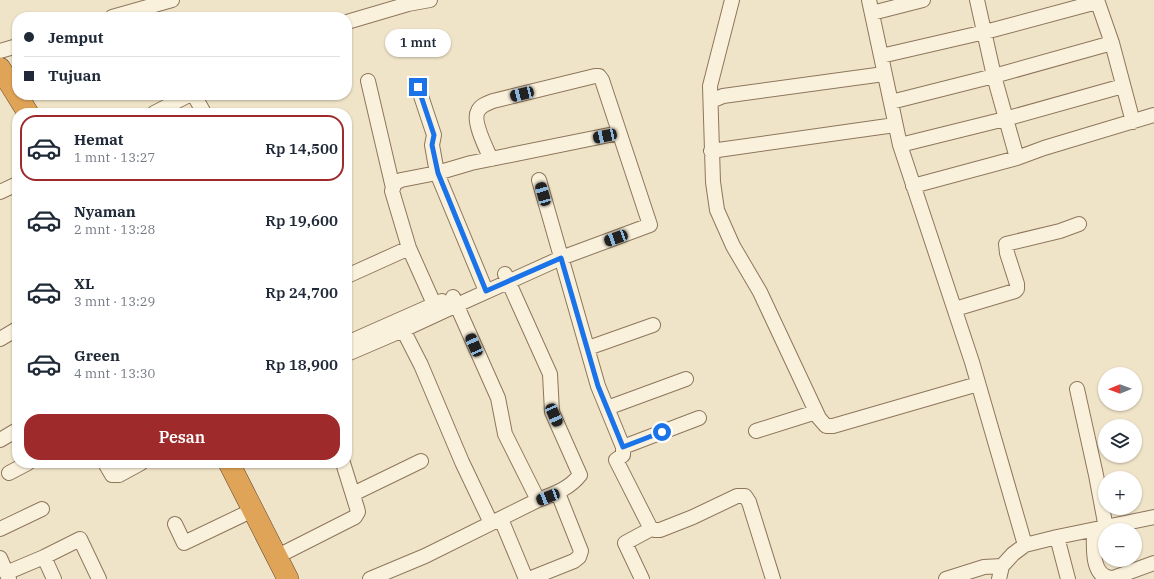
<!DOCTYPE html>
<html lang="id">
<head>
<meta charset="utf-8">
<style>
  :root { --surface:#fff; --page:#f2f2f3; --text:#1f2937; --muted:#747a83; --line:#e0e1e3; --accent:#9e2a2b }
  body { margin:0; font-family:"IBM Plex Serif",serif; background:var(--page); color:var(--text); height:100vh; display:flex; flex-direction:column; font-size:15px; white-space:nowrap }
  * { box-sizing:border-box; margin:0 }
  p { font-size:13px; color:var(--muted) }
  .icon { flex:none; width:22px; height:22px; fill:none; stroke:currentColor; stroke-width:2; stroke-linecap:round; stroke-linejoin:round }
  .map { position:relative; flex:1; overflow:hidden }
  .details { position:absolute; left:12px; top:108px; width:340px; height:360px; display:flex; flex-direction:column; background:var(--surface); border-radius:16px; box-shadow:0 1px 3px #0004 }
  .details>* { flex:none }
  .top-card { position:absolute; left:12px; top:12px; width:340px; height:88px; border-radius:16px; box-shadow:0 1px 3px #0004; display:grid; align-content:center; height:88px; padding:0 12px; background:var(--surface) }
  .needle { width:26px; rotate:269deg }
  .fabs { position:absolute; left:1098px; top:367px; display:grid; gap:8px }
  .fabs a { display:grid; place-items:center; width:44px; height:44px; border-radius:50%; background:var(--surface); box-shadow:0 1px 3px #0004; font-size:20px }
  .end { position:absolute; width:18px; height:18px; margin:-9px; border:5px solid #1a73e8; background:#fff; box-shadow:0 0 0 2px #fff }
  .from { border-radius:50% }
  .bubble { position:absolute; height:28px; border-radius:14px; background:var(--surface); box-shadow:0 1px 3px #0004; font-size:13px; font-weight:600; line-height:28px; text-align:center }
  .car { position:absolute; width:12px; height:24px; margin:-12px -6px; border-radius:5px; box-shadow:0 0 3px 1px #0007; background:linear-gradient(#222 24%,#8ab4d8 0 40%,#222 0 76%,#8ab4d8 0 86%,#222 0) }
  .top-card b { display:flex; align-items:center; gap:14px; height:38px; font-size:15px }
  .top-card b+b { border-top:1px solid var(--line) }
  .top-card i { width:10px; height:10px; background:var(--text) }
  ul { padding:7px 0 0; list-style:none }
  li { display:flex; align-items:center; gap:12px; height:66px; margin:0 8px 6px; padding:0 4px; border:2px solid transparent; border-radius:16px }
  li div { flex:1 }
  li b { display:block; font-size:15px }
  li em { font-style:normal; font-weight:600 }
  li.on { border-color:var(--accent) }
  li>.icon { width:36px; height:36px; stroke-width:1.5 }
  .primary-button { display:flex; gap:8px; margin-top:auto; padding:8px 12px }
  .primary-button a { flex:1; height:46px; border-radius:16px; background:var(--accent); color:#fff; font-size:16px; font-weight:600; line-height:46px; text-align:center }
  .map>svg:first-child { display:block }
  .lines { fill:none; stroke-linecap:round; stroke-linejoin:round }
  .minor-casing { stroke:#8d765c; stroke-width:16 }
  .highway-casing { stroke:#5b4430; stroke-width:22 }
  .minor { stroke:#faf1dc; stroke-width:14 }
  .highway { stroke:#e0a458; stroke-width:21 }
  .route { stroke:#1a73e8; stroke-width:5 }
</style>
</head>
<body>
<div class="map">
<svg width="1154" height="579" viewBox="0 0 1154 579">
  <rect width="100%" height="100%" fill="#f0e4c8"/>
  <g class="lines">
    <!-- minor casing -->
    <g class="minor-casing">
      <path id="minor" d="M732,0L710,86L713,182L717,210L733,246L760,292L819,418L826,426H833L978,384
        M869,0L900,145L972,362L1025,545
        M977,0L994,76L1017,158
        M1097,0L1112,43L1133,122
        M872,13L923,0
        M112,17L172,0
        M347,22L408,4L430,0
        M0,51L17,46
        M881,56L985,32L1097,2
        M368,81L393,188
        M418,87L434,135L432,145L437,173L486,291
        M194,95L204,113
        M711,101L723,96L884,74
        M891,102L994,76L1112,43
        M154,113L189,95
        M900,145L1005,119L1123,86
        M711,151L895,125
        M539,180L598,386L623,447V455L616,460L651,529L655,530H660L693,517L737,496H745L749,502L773,579
        M913,186L1017,158L1044,148L1154,115
        M0,192L17,184
        M347,276L409,248
        M453,297L498,398L505,434L538,500
        M434,304L409,248L392,191L395,183L401,180L437,173L471,163L619,133
        M955,309L1015,291L1017,289V284L1007,253L1006,244L1060,231L1079,224
        M399,322L421,365L462,462L491,523
        M0,339L17,329
        M347,343L442,301
        M588,348L653,325
        M347,354L403,330L457,305L561,258L650,225L602,80L599,76H595L493,101C488,103 481,105 478,111C472,121 487,150 491,159
        M1077,389L1096,475L1106,528
        M607,408L686,379
        M756,431L816,412
        M0,440L17,430
        M623,447L699,418
        M105,463L112,475H119L141,463
        M9,473L28,463
        M353,494L421,461
        M501,519L526,579
        M175,524L184,543
        M0,529L42,509
        M1094,530C1094,544 1090,579 1113,578L1154,563
        M1057,537L1068,579
        M184,542V543L253,510
        M44,557L54,579
        M276,557L355,517L358,512L357,508L343,463
        M0,558L9,579
        M6,573L44,557L80,539L99,579
        M370,579L425,556L538,500C554,494 569,489 580,475L552,412L550,374L505,274
        M529,579L574,561L579,557L581,551L558,493
        M642,579L625,543L651,529
        M946,579L984,567L1002,566
        M999,579L1002,566L1013,554L1025,545L1057,537L1154,517"/>
    </g>
    <!-- highway casing -->
    <g class="highway-casing">
      <path id="highway" d="M0,68L28,113
        M229,463L288,579"/>
    </g>
    <!-- minor -->
    <use href="#minor" class="minor"/>
    <!-- highway -->
    <use href="#highway" class="highway"/>
  </g>
  <g class="lines">
    <!-- route -->
    <path class="route" d="M418,87L434,135L432,145L438,173L486,291L561,258L598,386L623,447L662,432"/>
  </g>
</svg>
<div class="fabs">
<a><svg class="needle" viewBox="-14 -14 28 28"><path d="M0-13l5 13h-10z" fill="#e53935"/><path d="M0 13l5-13h-10z" fill="#747a83"/></svg></a>
<a><svg class="icon" aria-label="layers" viewBox="0 0 24 24"><path d="M12 4l9 5-9 5-9-5zM3 14l9 5 9-5"/></svg></a>
<a>+</a>
<a>−</a>
</div>
<i class="end from" style="left:662px;top:432px"></i>
<i class="end" style="left:418px;top:87px"></i>
<div class="bubble" style="left:385px;top:29px;width:66px">1 mnt</div>
<i class="car" style="left:522px;top:94px;rotate:256deg"></i>
<i class="car" style="left:605px;top:136px;rotate:258deg"></i>
<i class="car" style="left:543px;top:194px;rotate:344deg"></i>
<i class="car" style="left:616px;top:238px;rotate:250deg"></i>
<i class="car" style="left:474px;top:345px;rotate:336deg"></i>
<i class="car" style="left:554px;top:415px;rotate:156deg"></i>
<i class="car" style="left:548px;top:497px;rotate:249deg"></i>
<div class="top-card">
<b><i class="from"></i>Jemput</b>
<b><i></i>Tujuan</b>
</div>
<section class="details">
<ul>
<li class="on"><svg class="icon" aria-label="car" viewBox="0 0 24 24"><path d="M5 17H2v-5l4-1 3-4h7l3 4 3 1v5h-3M9 17h6M6 11h13"/><circle cx="7" cy="17" r="2"/><circle cx="17" cy="17" r="2"/></svg><div><b>Hemat</b><p>1 mnt · 13:27</p></div><em>Rp 14,500</em></li>
<li><svg class="icon" aria-label="car" viewBox="0 0 24 24"><path d="M5 17H2v-5l4-1 3-4h7l3 4 3 1v5h-3M9 17h6M6 11h13"/><circle cx="7" cy="17" r="2"/><circle cx="17" cy="17" r="2"/></svg><div><b>Nyaman</b><p>2 mnt · 13:28</p></div><em>Rp 19,600</em></li>
<li><svg class="icon" aria-label="car" viewBox="0 0 24 24"><path d="M5 17H2v-5l4-1 3-4h7l3 4 3 1v5h-3M9 17h6M6 11h13"/><circle cx="7" cy="17" r="2"/><circle cx="17" cy="17" r="2"/></svg><div><b>XL</b><p>3 mnt · 13:29</p></div><em>Rp 24,700</em></li>
<li><svg class="icon" aria-label="car" viewBox="0 0 24 24"><path d="M5 17H2v-5l4-1 3-4h7l3 4 3 1v5h-3M9 17h6M6 11h13"/><circle cx="7" cy="17" r="2"/><circle cx="17" cy="17" r="2"/></svg><div><b>Green</b><p>4 mnt · 13:30</p></div><em>Rp 18,900</em></li>
</ul>
<div class="primary-button"><a>Pesan</a></div>
</section>
</div>
</body>
</html>
